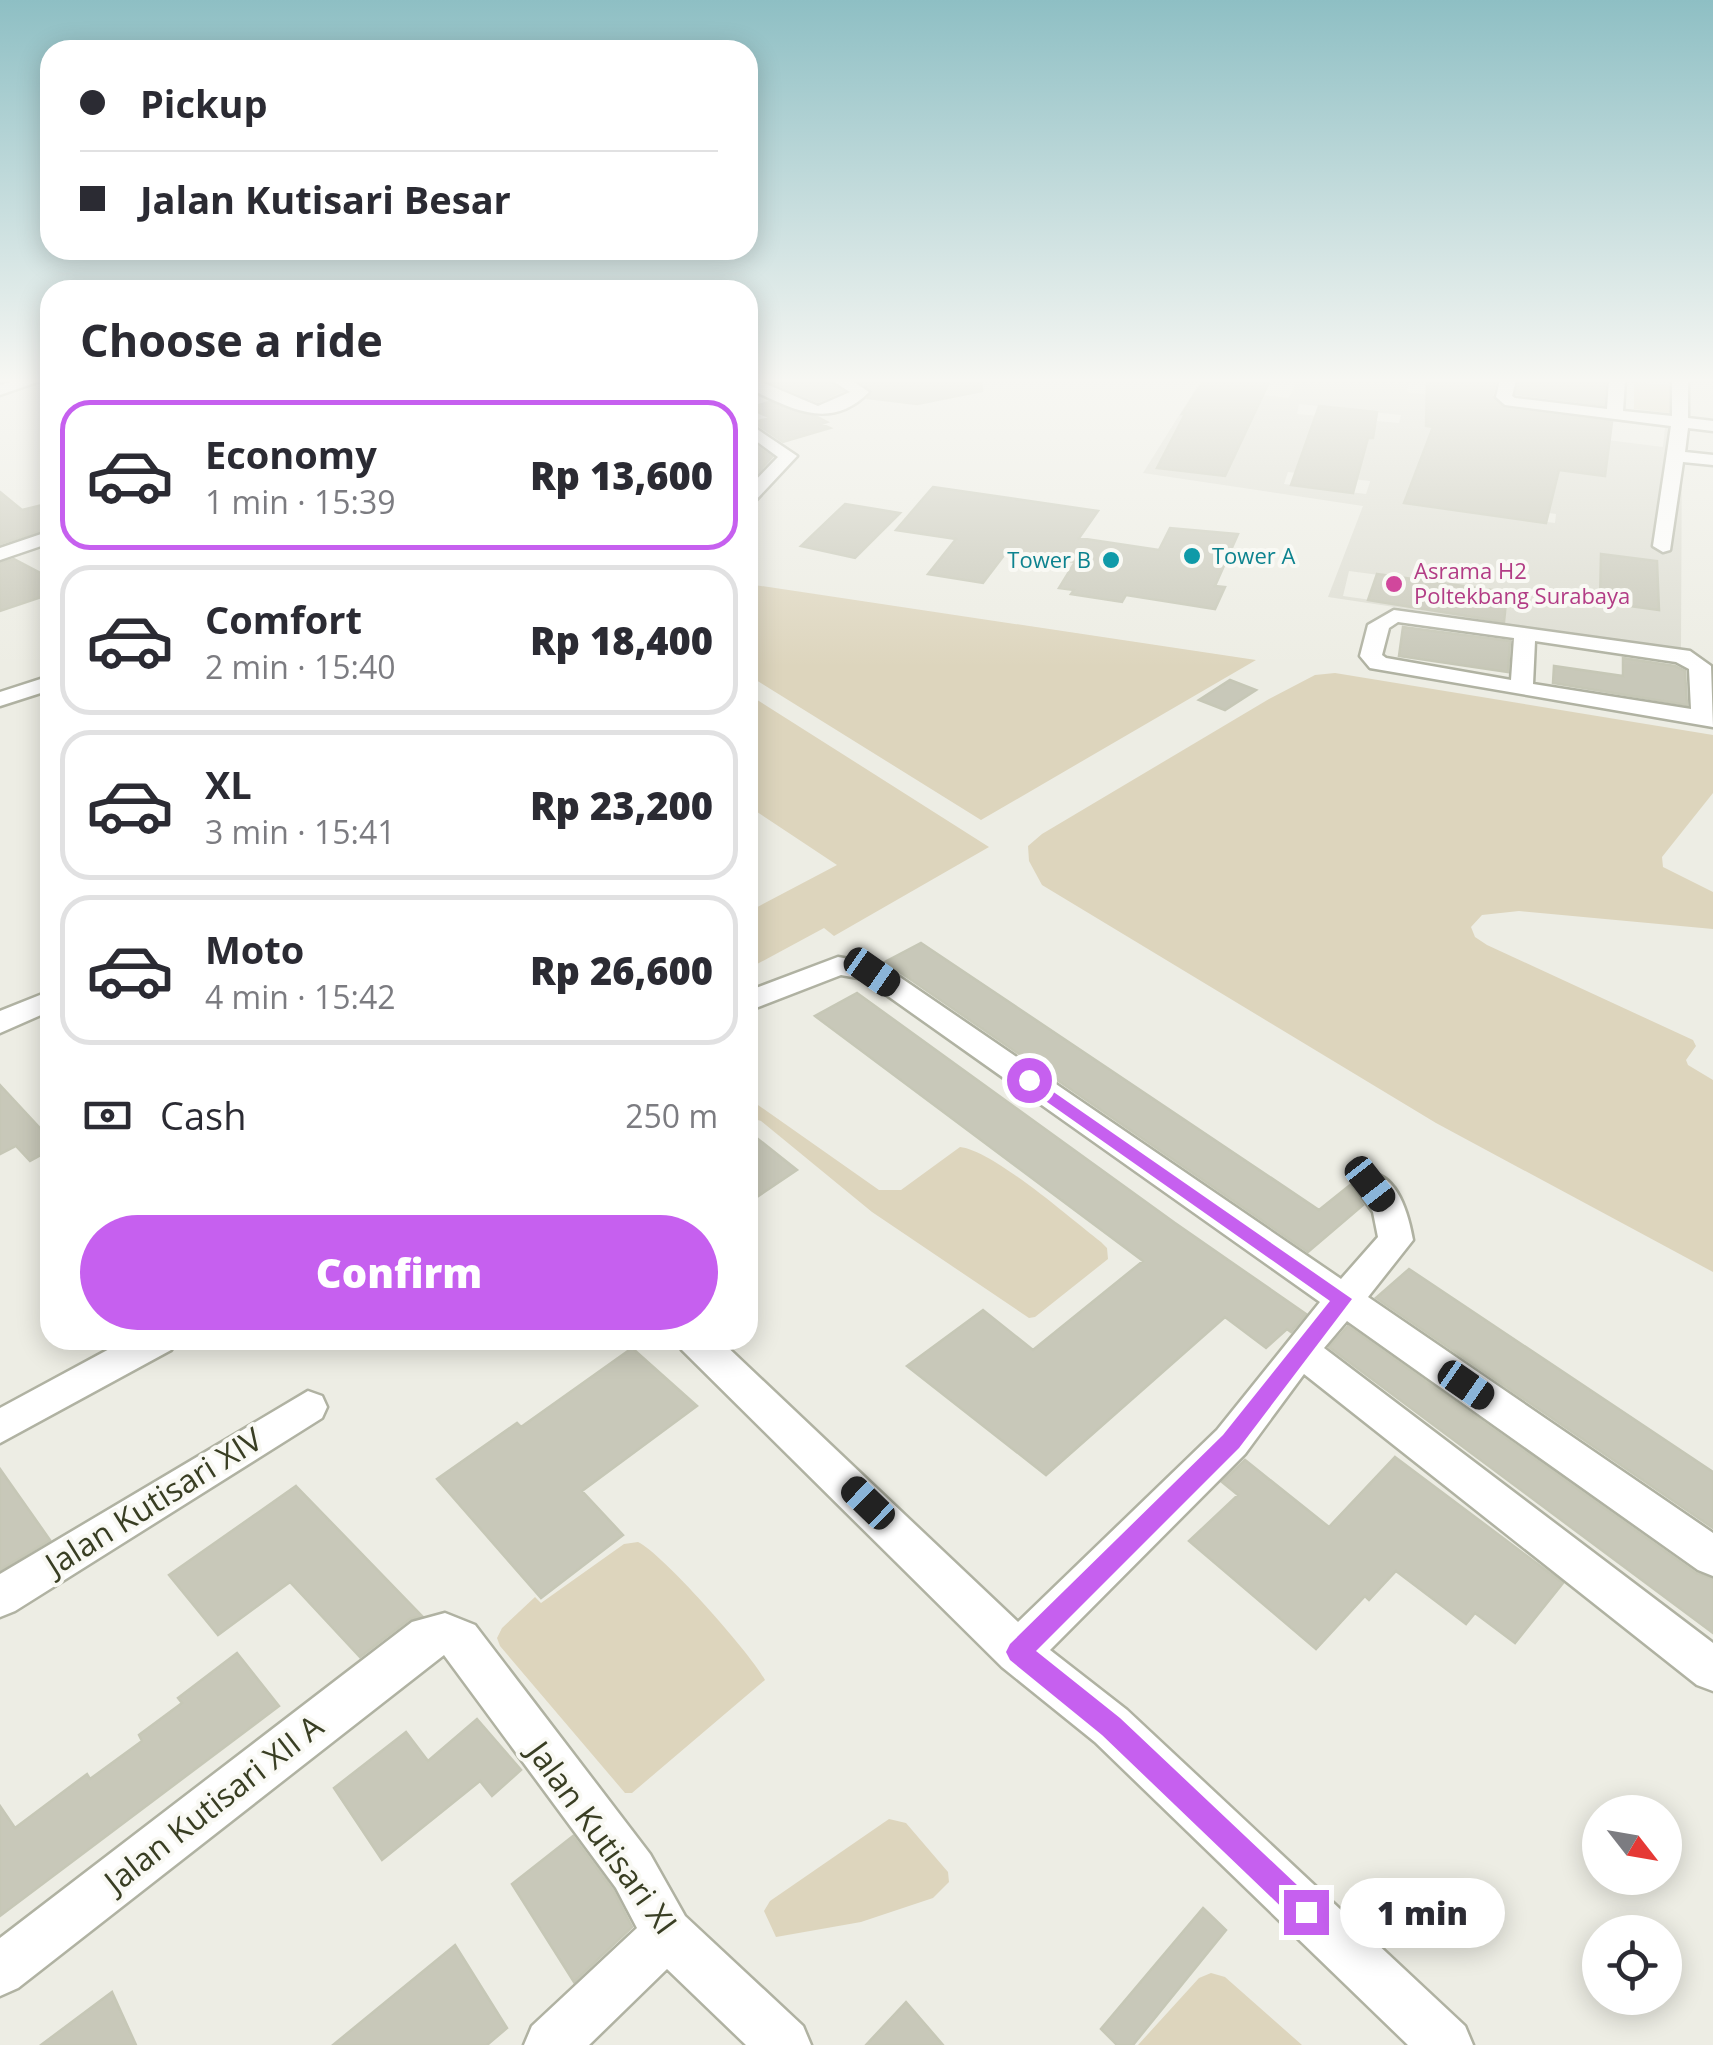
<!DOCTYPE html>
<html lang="en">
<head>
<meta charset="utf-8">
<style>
  :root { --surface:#fff; --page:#f7f7f7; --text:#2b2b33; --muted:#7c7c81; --line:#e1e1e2; --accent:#c660ef }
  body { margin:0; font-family:"Open Sans",sans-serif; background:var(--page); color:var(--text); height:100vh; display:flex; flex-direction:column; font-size:38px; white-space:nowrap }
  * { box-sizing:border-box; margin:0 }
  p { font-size:32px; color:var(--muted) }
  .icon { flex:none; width:55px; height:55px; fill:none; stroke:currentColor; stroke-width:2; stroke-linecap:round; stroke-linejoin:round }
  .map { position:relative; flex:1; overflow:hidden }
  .sheet { position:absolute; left:40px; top:280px; width:718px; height:1070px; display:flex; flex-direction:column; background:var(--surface); border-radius:30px; box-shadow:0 5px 25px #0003 }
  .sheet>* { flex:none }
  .top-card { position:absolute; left:40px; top:40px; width:718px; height:220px; border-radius:30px; box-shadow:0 5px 25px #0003; display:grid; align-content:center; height:220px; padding:0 40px; background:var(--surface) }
  .needle { width:65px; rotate:121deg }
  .tools { position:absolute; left:1582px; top:1795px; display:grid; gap:20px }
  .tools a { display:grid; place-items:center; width:100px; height:100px; border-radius:50%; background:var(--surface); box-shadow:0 5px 25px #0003; font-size:50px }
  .end { position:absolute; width:45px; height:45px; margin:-22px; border:12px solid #c660ef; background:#fff; box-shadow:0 0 0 5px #fff }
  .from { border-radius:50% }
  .bubble { position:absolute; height:70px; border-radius:35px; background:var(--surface); box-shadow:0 5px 25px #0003; font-size:32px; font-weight:800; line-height:70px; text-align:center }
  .car { position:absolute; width:30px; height:60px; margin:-30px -15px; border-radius:12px; box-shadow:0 0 8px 2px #0007; background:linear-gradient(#222 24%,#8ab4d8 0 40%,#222 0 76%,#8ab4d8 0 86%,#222 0) }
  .top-card b { display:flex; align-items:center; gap:35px; height:95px; font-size:38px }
  .top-card b+b { border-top:2px solid var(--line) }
  .top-card i { width:25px; height:25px; background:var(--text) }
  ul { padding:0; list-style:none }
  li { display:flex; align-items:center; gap:30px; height:150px; margin:0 20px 15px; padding:0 20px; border:5px solid var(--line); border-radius:30px }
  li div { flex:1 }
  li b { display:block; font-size:38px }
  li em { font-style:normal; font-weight:800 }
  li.selected { border-color:var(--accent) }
  li>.icon { width:90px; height:90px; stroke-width:1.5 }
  h2 { padding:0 40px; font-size:45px; line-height:120px }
  .pay { display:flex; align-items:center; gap:25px; height:110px; padding:0 40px; font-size:38px }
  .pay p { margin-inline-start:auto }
  .cta { display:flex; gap:20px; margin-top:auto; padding:20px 40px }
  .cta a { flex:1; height:115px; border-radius:60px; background:var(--accent); color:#fff; font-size:40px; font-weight:800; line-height:115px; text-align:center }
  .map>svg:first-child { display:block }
  .built { fill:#ddddd2; fill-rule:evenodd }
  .green { fill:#ddd5bd }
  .building { fill:#c8c8b9; stroke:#c6c7b6; stroke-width:2.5 }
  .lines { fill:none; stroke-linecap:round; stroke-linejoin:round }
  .minor-casing { stroke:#b0b2a2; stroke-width:5 }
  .minor { fill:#fff; fill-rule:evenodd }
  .route { fill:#c660ef }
  .culture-dot { fill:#0f9aa8; stroke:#f9f9f4; stroke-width:4 }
  .hotel-dot { fill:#d1479c; stroke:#f9f9f4; stroke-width:4 }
  .labels { text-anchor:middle; stroke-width:8; stroke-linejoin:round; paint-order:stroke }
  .far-culture-label { font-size:22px; fill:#0d838f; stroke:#f9f9f4; text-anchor:start }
  .far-hotel-label { font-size:22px; fill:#b23c85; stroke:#f9f9f4; text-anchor:start }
  .near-street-label { font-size:32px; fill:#393e23; stroke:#f9f9f4 }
</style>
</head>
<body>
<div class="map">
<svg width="1713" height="2045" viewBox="0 0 1713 2045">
  <rect width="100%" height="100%" fill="#edede4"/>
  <!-- built -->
  <path class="built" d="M1201,380H1204L1201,388L1289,398L1297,380H1411L1406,392L1682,428L1681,650L1328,597L1363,506L1143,473ZM1299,404L1400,415H1401L1399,423L1377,421L1373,437L1330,417L1297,414ZM1578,417L1665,428L1663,447L1575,436ZM1247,426L1225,476L1158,468V467ZM1288,472L1370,481V482L1366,494L1284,484ZM1406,494L1556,514L1555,523L1404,503ZM1608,555L1657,561L1659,609L1600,601L1601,558ZM1349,571L1507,592L1505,619L1343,596Z"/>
  <!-- green -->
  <path class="green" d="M1634,382L1676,386L1677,414L1634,409Z
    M748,584L1256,660L981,820L748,675Z
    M1335,673L1713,735V793L1662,857L1663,867L1713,892V929L1519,911L1482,915L1471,927L1475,937L1487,945L1693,1040L1696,1046L1686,1060L1688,1065L1713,1080V1272L1436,1123L1042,885L1029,861L1028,846L1042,834L1269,699L1315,675Z
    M748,694L989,847L834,936L824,928L748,969V912L837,865L748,806Z
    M748,1098L879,1190H901L960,1147C994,1151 1071,1219 1101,1242L1107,1248L1108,1259L1035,1317L1029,1318L872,1212L761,1121L748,1117Z
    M638,1542C662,1553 752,1655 765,1680L632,1793H625L500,1646L497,1638L502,1628L535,1597L541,1603L624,1544Z
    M889,1819L906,1823L948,1872L949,1882L933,1898L861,1922L776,1937L764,1911L770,1901Z
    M1211,1973L1225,1977L1302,2045H1138L1199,1978Z"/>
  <!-- building -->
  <path class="building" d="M767,380H827L842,391L818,402Z
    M858,380H981L982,391L917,404L868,398L873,392Z
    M1204,380H1270L1225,476L1157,468L1185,414H1182Z
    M1427,380H1496L1492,396L1505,409L1612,422L1605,476L1559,470L1546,523L1404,503L1433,427L1426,426Z
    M1537,380H1605L1604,405L1516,394L1519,382L1536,384Z
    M769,402L817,417L827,422L821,424L830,428L783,442L754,422L771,418L749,408Z
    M1319,406L1377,412L1373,438H1368L1353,493L1291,485Z
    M754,444L772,457L748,483V446Z
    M933,487L1098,511L1079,538L1159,550L1170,528L1238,534L1215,586L1225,587L1215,609L1126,595L1122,602L1071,594L1074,590L1059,588L1075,562L1008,550L983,583L928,574L956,539L896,530Z
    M0,492L22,510L50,503V528L0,544Z
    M845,504L900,513L855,558L801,546Z
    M1601,554L1657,561L1659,610L1600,602Z
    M14,559L50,578V594L0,611V563Z
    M1377,574L1507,592L1504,622L1368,600Z
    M1403,627L1510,641L1508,672L1399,656Z
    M1623,658L1675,666L1685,671L1687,705L1553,683L1554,666L1623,676Z
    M1230,680L1256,690L1225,710L1199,700Z
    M921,943L1319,1210L1350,1185L1363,1205L1308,1252L885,962Z
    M857,993L1175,1223L1306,1314L1291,1332L1287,1329L1266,1348L1225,1317L1046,1475L907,1366L983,1310L1033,1350L1143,1261L815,1016Z
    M0,1085L50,1139V1150L30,1161L16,1146L0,1154Z
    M748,1131L797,1170L748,1203Z
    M1409,1269L1713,1472V1528L1376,1298Z
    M1348,1326L1696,1573L1713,1579V1633L1329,1347Z
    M632,1348L697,1406L582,1491L623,1535L541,1598L437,1479L517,1423L521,1427Z
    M1395,1457L1563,1583L1515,1643L1475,1613L1466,1624L1396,1571L1369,1600L1365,1596L1316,1649L1189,1541L1238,1495L1222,1482L1245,1460L1329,1527Z
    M0,1469L50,1540L0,1570Z
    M296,1486L422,1616L410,1619L360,1657L290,1582L218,1635L169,1575Z
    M237,1653L279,1706L0,1916V1806L15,1828L87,1774L90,1779L142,1741L139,1735L182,1703L178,1698Z
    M477,1719L521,1770L492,1796L480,1781L382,1860L334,1788L406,1732L428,1761Z
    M573,1836L613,1890L632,1927L574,1982L512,1884Z
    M1203,1908L1226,1930L1133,2045H1117L1101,2029Z
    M455,1945L507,2028L487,2045H333Z
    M112,1992L136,2045H41Z
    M906,2002L943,2045H866Z"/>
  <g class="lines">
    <!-- minor casing -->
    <g class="minor-casing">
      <path id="minor" d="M17,380H43L0,395V385Z
        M748,380H757L818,406L850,392L831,380H851L869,392C830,432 790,408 748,388Z
        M1500,380H1516L1512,396L1515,398L1607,409L1609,380H1625L1623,411L1672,416V380H1688V418L1713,421V431L1688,428L1685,452L1713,455V465L1683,462L1670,550L1663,552L1653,546L1671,426L1505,405L1496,397Z
        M748,423L797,456L754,502L748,503V488L778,457L748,435Z
        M50,531V543L0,560V548Z
        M1394,610L1690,651L1711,666L1713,727L1370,668L1360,656L1368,625ZM1398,622L1514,638L1511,680L1386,658L1382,655L1389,628ZM1535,641L1676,662L1689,669L1691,709L1533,684Z
        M50,676V690L0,706V692Z
        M838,957L882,965L1341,1279L1378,1237L1373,1212L1353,1184L1358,1175C1395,1164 1408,1212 1413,1240L1368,1297L1713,1533V1576L1698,1570L1347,1321L1324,1348L1713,1643V1691L1697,1685L1304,1374L1245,1454L1050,1650L1127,1710L1465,2026L1473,2045H1408L1095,1742L1002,1667L682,1350L676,1340H720L1018,1622L1217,1430L1320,1302L864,979L841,975L748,1011V991Z
        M50,991V1011L0,1033V1011Z
        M126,1340H177L171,1350L0,1443V1408Z
        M308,1391L322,1396L327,1407L322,1418L15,1611L0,1617V1574Z
        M445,1613L475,1625L650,1854L685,1916L803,2026L811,2045H746L667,1969L589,2045H524L532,2026L637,1928L616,1888L444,1655L18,1988L0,1996V1938L412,1622Z"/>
    </g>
    <!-- minor -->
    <use href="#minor" class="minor"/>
  </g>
  <!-- sky -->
  <linearGradient id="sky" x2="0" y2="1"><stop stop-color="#8ebfc4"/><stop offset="0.57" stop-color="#f7f7f3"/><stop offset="1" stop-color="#f7f7f3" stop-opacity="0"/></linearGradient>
  <rect width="1713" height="667" fill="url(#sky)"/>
  <!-- route -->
  <path class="route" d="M1029,1075L1352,1299L1239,1448L1036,1651L1120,1718L1316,1903L1320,1912L1316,1922L1306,1926L1297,1922L1102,1735L1010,1660L1006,1652L1010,1644L1223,1435L1330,1301L1023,1085V1076Z"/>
  <!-- markers -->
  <g class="culture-dot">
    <circle cx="1192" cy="556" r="10"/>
    <circle cx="1111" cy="560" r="10"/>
  </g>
  <circle class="hotel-dot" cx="1394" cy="584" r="10"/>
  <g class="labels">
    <!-- far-culture labels -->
    <g class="far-culture-label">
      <text x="1212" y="564">Tower A</text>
      <text x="1091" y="568" text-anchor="end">Tower B</text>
    </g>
    <!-- far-hotel labels -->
    <g class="far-hotel-label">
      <text x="1414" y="579">Asrama H2<tspan x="1414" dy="25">Poltekbang Surabaya</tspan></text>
    </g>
    <!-- near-street labels -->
    <g class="near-street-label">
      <text transform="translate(154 1502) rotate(-32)" y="11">Jalan Kutisari XIV</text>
      <text transform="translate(214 1804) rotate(-38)" y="11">Jalan Kutisari XII A</text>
      <text transform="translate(602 1838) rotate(54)" y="11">Jalan Kutisari XI</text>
    </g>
  </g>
</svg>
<div class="tools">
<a><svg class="needle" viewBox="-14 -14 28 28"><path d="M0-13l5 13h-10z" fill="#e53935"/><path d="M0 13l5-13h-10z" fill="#7c7c81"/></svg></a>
<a><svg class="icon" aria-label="locate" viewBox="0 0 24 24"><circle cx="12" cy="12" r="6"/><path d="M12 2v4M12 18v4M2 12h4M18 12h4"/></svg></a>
</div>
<i class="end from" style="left:1029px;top:1080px"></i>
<i class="end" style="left:1306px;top:1912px"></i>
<div class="bubble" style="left:1340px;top:1878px;width:165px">1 min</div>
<i class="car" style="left:872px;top:972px;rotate:125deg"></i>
<i class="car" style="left:1370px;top:1184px;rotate:142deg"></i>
<i class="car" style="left:1466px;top:1385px;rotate:125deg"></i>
<i class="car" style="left:868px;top:1503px;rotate:314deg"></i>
<div class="top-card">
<b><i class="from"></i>Pickup</b>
<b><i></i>Jalan Kutisari Besar</b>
</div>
<section class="sheet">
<h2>Choose a ride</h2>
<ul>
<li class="selected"><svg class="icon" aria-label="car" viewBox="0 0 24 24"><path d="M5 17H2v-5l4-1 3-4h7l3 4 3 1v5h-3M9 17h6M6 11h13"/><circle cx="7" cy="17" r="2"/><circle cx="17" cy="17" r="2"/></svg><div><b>Economy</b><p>1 min · 15:39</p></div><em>Rp 13,600</em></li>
<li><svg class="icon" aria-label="car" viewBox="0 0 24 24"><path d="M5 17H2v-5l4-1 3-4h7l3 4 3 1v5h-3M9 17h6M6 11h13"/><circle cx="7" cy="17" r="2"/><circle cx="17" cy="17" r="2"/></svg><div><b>Comfort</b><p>2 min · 15:40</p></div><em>Rp 18,400</em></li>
<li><svg class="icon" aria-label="car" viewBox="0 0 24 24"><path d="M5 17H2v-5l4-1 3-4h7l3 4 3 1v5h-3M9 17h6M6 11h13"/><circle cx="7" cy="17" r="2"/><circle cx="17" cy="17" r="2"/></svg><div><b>XL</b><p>3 min · 15:41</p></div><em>Rp 23,200</em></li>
<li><svg class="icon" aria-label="car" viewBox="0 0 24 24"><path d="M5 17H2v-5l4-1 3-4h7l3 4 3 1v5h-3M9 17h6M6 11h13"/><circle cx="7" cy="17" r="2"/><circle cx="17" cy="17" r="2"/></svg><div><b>Moto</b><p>4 min · 15:42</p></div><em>Rp 26,600</em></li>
</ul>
<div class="pay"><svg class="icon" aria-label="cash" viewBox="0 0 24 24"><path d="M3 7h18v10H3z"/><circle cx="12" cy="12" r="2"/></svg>Cash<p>250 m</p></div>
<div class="cta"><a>Confirm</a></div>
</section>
</div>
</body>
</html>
